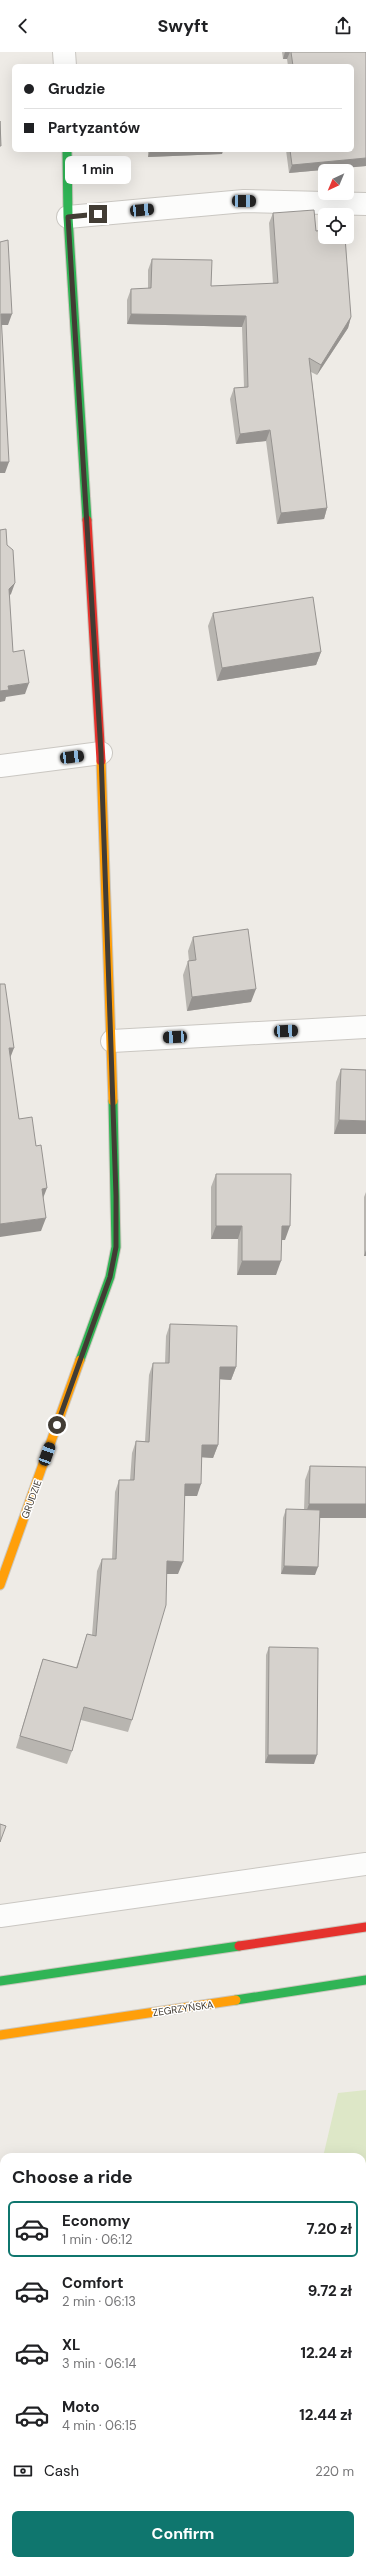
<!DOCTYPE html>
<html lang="en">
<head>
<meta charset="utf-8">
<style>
  :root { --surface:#fff; --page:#f6f6f6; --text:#202124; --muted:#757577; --line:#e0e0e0; --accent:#0f766e }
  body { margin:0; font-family:"DM Sans",sans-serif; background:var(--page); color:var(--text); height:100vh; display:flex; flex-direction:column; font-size:15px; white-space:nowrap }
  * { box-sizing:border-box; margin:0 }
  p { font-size:13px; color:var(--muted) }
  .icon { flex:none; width:22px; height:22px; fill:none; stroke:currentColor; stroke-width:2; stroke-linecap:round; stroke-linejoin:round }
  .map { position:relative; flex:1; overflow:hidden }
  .details { position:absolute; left:0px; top:2101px; width:366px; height:412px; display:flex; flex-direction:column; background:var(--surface); border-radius:12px 12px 0 0; box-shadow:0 4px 16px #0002 }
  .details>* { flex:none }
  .guide { position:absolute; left:12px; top:12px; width:342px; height:88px; border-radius:6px; box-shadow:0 4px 16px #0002; display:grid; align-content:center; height:88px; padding:0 12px; background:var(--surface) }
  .needle { width:26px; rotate:224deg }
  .controls { position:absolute; left:318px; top:112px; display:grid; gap:8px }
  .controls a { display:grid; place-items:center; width:36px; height:36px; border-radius:6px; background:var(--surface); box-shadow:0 4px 16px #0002; font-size:20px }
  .end { position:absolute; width:18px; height:18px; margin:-9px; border:5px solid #423c34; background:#fff; box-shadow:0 0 0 2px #fff }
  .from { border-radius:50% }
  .bubble { position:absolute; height:28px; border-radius:6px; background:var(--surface); box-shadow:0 4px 16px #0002; font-size:13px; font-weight:700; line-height:28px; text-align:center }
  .car { position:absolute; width:12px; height:24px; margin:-12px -6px; border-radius:5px; box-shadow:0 0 3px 1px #0007; background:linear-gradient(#222 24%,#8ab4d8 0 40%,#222 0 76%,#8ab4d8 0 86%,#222 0) }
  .guide b { display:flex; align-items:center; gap:14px; height:38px; font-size:15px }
  .guide b+b { border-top:1px solid var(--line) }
  .guide i { width:10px; height:10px; background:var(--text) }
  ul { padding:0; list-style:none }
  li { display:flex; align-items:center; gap:12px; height:56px; margin:0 8px 6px; padding:0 4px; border:2px solid transparent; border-radius:6px }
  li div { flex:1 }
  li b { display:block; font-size:15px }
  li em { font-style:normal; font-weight:700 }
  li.active { border-color:var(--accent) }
  li>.icon { width:36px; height:36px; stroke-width:1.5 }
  h2 { padding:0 12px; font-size:18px; line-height:48px }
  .pay { display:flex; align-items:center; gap:10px; height:44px; padding:0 12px; font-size:15px }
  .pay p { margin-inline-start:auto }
  .cta { display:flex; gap:8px; margin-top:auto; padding:8px 12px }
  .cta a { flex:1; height:46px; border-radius:6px; background:var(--accent); color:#fff; font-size:16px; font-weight:700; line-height:46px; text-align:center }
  header { display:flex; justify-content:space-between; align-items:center; height:52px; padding:0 12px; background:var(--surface); font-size:18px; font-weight:700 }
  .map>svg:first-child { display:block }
  .green { fill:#dde7c7 }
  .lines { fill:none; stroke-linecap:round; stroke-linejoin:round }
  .lane-casing { stroke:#cac7c2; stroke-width:24 }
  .street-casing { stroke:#cac7c2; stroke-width:24 }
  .fast-casing { stroke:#ccc7be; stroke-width:11 }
  .slow-casing { stroke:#ccc7be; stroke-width:11 }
  .jam-casing { stroke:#ccc7be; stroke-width:11 }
  .lane { stroke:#fcfcfb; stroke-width:22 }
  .street { stroke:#fcfcfb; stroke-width:22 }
  .fast { stroke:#30b455; stroke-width:9 }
  .slow { stroke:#ff9f0a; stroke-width:9 }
  .jam { stroke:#e5322d; stroke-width:9 }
  .wall { fill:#b8b5b0 }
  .shaded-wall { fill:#969390 }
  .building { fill:#d6d2cd; stroke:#969390 }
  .route { stroke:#423c34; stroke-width:5 }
  .labels { text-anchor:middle; stroke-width:3; stroke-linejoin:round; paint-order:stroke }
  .street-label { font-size:10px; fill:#423c34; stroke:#fff }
</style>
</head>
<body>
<header><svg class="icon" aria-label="back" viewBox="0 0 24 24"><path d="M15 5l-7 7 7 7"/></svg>Swyft<svg class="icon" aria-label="share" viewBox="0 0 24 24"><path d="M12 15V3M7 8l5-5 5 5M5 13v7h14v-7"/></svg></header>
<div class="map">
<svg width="366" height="2513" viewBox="0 0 366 2513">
  <rect width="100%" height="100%" fill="#eeebe6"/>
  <!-- green -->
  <path class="green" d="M366,2038V2170L362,2166V2105H323L338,2041Z"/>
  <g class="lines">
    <!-- lane casing -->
    <g class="lane-casing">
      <path id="lane" d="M0,714L101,701
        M112,989L366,975
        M362,2238H366
        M62,2513L64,2509"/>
    </g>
    <!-- street casing -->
    <g class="street-casing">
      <path id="street" d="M64,0L65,14
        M68,165L244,149L366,152
        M0,1864L366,1812"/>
    </g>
    <!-- fast casing -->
    <g class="fast-casing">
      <path id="fast" d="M67,98L68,165L87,468
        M80,1308L110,1225L116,1195L113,1049
        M0,1929L239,1894
        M236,1948L366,1928"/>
    </g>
    <!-- slow casing -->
    <g class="slow-casing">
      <path id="slow" d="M101,709L113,1049
        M0,1533L80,1308
        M0,1983L236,1948"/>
    </g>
    <!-- jam casing -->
    <g class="jam-casing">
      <path id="jam" d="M87,468L101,709
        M239,1894L366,1875"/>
    </g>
    <!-- lane -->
    <use href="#lane" class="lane"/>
    <!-- street -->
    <use href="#street" class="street"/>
    <!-- fast -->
    <use href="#fast" class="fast"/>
    <!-- slow -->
    <use href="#slow" class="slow"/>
    <!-- jam -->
    <use href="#jam" class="jam"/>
  </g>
  <!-- wall -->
  <path class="wall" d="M282,0H366V114L289,121L286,98H352V14H288L287,7H283Z
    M148,98H223L222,102L148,105Z
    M273,161L316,179L351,265L348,276L317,323L311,320L327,456L324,467L277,472L266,389L236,392L230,347L234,336L244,335L242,275L127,272V248L131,237H148V218L152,207L211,234L273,232L269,171Z
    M213,561L321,600L316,613L217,629L208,574Z
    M193,885L251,950L187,959L183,923L188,909H189L188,899Z
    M341,1017L366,1018V1082H334L336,1030Z
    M216,1122L285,1188H282L276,1223H237L238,1187H211V1135Z
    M366,1140V1204H364V1145Z
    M170,1272L236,1315L231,1328L220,1327L218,1393L213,1406L202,1405L197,1444H185L178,1522H167L132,1668L128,1680L81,1668L72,1699L67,1712L16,1696L39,1619L43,1607L76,1616L87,1582L92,1583L97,1519L102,1507H112L115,1440L119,1428H130L132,1401L136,1389H145L149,1323L153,1311H165L166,1284Z
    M310,1414L366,1415V1466H320L315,1523L281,1522L283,1466L286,1457L304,1458L305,1428Z
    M269,1595L314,1712L265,1711L266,1603Z"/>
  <!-- shaded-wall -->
  <path class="shaded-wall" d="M285,0H290L287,7H283Z
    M150,98H223L222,102L148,105Z
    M366,106V114L289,121L292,113Z
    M1,262H12L8,273H0Z
    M131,262L246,264L242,275L127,272Z
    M351,265L348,276L317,323L321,313Z
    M270,378L266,389L236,392L240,382Z
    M0,410H9L5,421H0Z
    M327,456L324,467L277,472L281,461Z
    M15,531L11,542L5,548L9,537Z
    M321,600L316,613L217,629L222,616Z
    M29,631L25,642L6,645L5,649L0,650V639L8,634Z
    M256,937L251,950L187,959L192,945Z
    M9,996H14L9,1009Z
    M339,1068L366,1069V1082H334Z
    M47,1136L42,1149V1137Z
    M46,1166L41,1179L0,1185V1172Z
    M216,1174H242L238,1187H211Z
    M282,1174H290L285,1188H277Z
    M366,1198V1204H364Z
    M242,1209H281L276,1223H237Z
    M220,1315H236L231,1328L216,1327Z
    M202,1393H218L213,1406L197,1405Z
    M185,1432H201L197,1444H181Z
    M309,1452H366V1466H304Z
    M167,1509L183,1510L178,1522H163Z
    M284,1514L318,1515L315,1523L281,1522Z
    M268,1703H317L314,1712L265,1711Z"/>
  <!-- building -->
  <path class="building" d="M291,0H366V106L292,113L290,98H352V14H293Z
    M0,69L1,94H0Z
    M314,158L316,179L325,178V185H345L351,265L321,313L309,306L327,456L281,461L270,378L240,382L234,336L248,335L246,264L131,262V237L151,236L152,207L212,208L211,234L278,231L273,161Z
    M8,188L12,262H1L9,410H0V190Z
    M6,477L7,493L13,498L15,531L9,537L13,600L24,598L29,631L8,634L9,638L0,639V478Z
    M313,545L321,600L222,616L213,561Z
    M248,877L256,937L192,945L188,909L196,908L193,885Z
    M0,932H5L14,996H9L19,1067L32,1065L36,1094L41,1093L47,1136L42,1137L46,1166L0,1172Z
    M341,1017L366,1018V1069L339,1068Z
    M216,1122H291L290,1174H282L281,1209H242V1174H216Z
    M170,1272L237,1274L236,1315H220L218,1393H202L201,1432H185L183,1510L167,1509L166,1553L132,1668L84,1655L72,1699L20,1684L43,1607L77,1616L87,1582L96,1584L102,1507H116L119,1428H134L136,1389L149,1390L153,1311H169Z
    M310,1414L366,1415V1452H309Z
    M286,1457L320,1458L318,1515L284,1514Z
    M269,1595L318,1596L317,1703H268Z
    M0,1772L6,1774L0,1790Z
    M362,2337L366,2341V2513H137L141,2509H362Z"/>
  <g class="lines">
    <!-- route -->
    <path class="route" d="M57,1373L110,1225L116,1195V1144L101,701L68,165L98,162"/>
  </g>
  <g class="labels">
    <!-- street labels -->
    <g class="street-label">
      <text transform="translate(31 1447) rotate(-70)" y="4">GRUDZIE</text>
      <text transform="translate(183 1956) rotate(-8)" y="4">ZEGRZYŃSKA</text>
    </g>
  </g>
</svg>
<div class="controls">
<a><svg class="needle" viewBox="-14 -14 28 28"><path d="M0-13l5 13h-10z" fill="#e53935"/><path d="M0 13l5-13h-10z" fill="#757577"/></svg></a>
<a><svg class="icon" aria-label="locate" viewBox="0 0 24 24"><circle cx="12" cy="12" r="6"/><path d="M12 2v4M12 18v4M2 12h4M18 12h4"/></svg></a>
</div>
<i class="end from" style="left:57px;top:1373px"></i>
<i class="end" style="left:98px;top:162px"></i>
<div class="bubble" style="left:65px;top:104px;width:66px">1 min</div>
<i class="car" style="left:244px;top:149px;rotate:91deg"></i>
<i class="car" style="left:142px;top:158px;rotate:85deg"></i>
<i class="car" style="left:72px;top:705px;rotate:83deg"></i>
<i class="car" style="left:286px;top:979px;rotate:87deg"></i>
<i class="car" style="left:175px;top:985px;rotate:267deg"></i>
<i class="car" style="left:47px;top:1402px;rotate:20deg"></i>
<div class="guide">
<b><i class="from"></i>Grudzie</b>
<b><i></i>Partyzantów</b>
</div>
<section class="details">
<h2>Choose a ride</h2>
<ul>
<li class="active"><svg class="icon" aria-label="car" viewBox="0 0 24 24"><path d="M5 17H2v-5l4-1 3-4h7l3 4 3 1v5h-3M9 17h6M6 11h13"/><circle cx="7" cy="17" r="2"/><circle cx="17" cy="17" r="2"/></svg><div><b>Economy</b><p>1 min · 06:12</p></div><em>7.20 zł</em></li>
<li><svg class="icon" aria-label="car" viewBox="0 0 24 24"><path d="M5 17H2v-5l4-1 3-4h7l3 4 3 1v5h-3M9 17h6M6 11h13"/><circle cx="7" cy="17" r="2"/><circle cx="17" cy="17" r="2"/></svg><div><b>Comfort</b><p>2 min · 06:13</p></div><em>9.72 zł</em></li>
<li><svg class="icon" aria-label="car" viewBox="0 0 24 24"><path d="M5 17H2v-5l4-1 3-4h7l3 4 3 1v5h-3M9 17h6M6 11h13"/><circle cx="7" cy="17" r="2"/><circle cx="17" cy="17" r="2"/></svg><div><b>XL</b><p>3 min · 06:14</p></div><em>12.24 zł</em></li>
<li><svg class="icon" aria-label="car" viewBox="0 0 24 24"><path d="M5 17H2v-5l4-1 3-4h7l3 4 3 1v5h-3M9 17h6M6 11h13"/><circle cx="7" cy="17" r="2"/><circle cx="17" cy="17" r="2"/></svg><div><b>Moto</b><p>4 min · 06:15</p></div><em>12.44 zł</em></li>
</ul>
<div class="pay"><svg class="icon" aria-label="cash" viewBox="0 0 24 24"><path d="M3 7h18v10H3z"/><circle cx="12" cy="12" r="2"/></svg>Cash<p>220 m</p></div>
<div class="cta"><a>Confirm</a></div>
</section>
</div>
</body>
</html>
